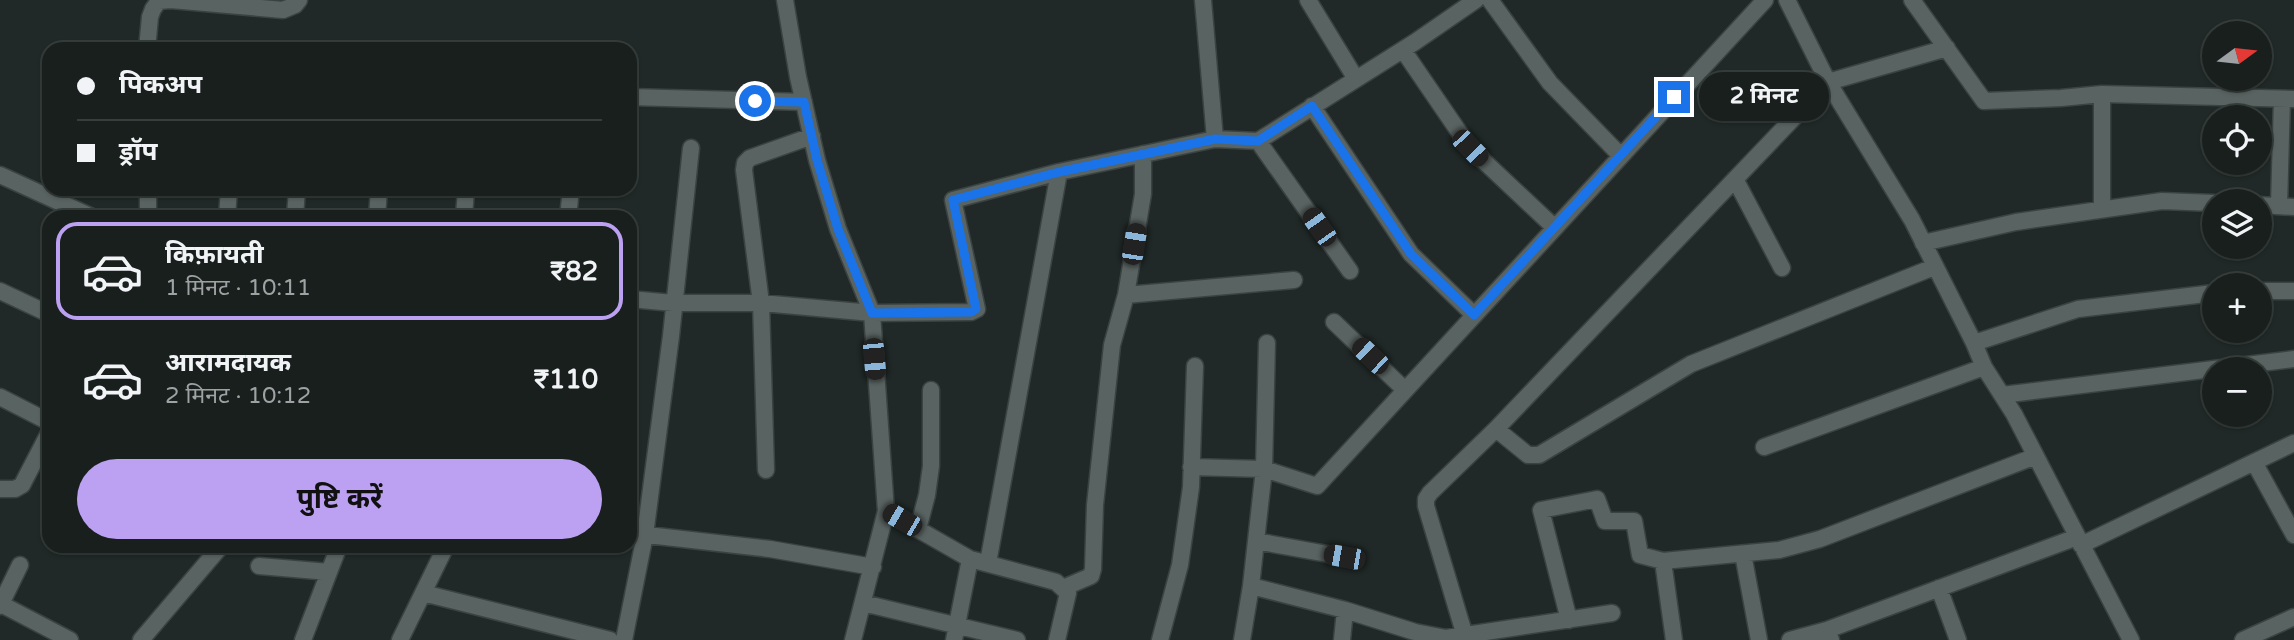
<!DOCTYPE html>
<html lang="hi">
<head>
<meta charset="utf-8">
<style>
  :root { --surface:#181f1d; --page:#252c2a; --text:#f1f3f6; --muted:#9fa2a4; --line:#363d3b; --accent:#bca0f2 }
  body { margin:0; font-family:"Varela Round","Noto Sans Devanagari",sans-serif; background:var(--page); color:var(--text); height:100vh; display:flex; flex-direction:column; font-size:26px; white-space:nowrap }
  * { box-sizing:border-box; margin:0 }
  p { font-size:23px; color:var(--muted) }
  .icon { flex:none; width:38px; height:38px; fill:none; stroke:currentColor; stroke-width:2; stroke-linecap:round; stroke-linejoin:round }
  .map { position:relative; flex:1; overflow:hidden }
  .sheet { position:absolute; left:42px; top:210px; width:595px; height:343px; display:flex; flex-direction:column; background:var(--surface); border-radius:21px; box-shadow:0 2px 5px #0004,0 0 0 2px var(--line) }
  .sheet>* { flex:none }
  .hud { position:absolute; left:42px; top:42px; width:595px; height:154px; border-radius:21px; box-shadow:0 2px 5px #0004,0 0 0 2px var(--line); display:grid; align-content:center; height:154px; padding:0 35px; background:var(--surface) }
  .needle { width:46px; rotate:75deg }
  .tools { position:absolute; left:2202px; top:21px; display:grid; gap:14px }
  .tools a { display:grid; place-items:center; width:70px; height:70px; border-radius:50%; background:var(--surface); box-shadow:0 2px 5px #0004,0 0 0 2px var(--line); font-size:35px }
  .end { position:absolute; width:32px; height:32px; margin:-16px; border:9px solid #1a73e8; background:#fff; box-shadow:0 0 0 4px #fff }
  .from { border-radius:50% }
  .bubble { position:absolute; height:49px; border-radius:24px; background:var(--surface); box-shadow:0 2px 5px #0004,0 0 0 2px var(--line); font-size:23px; font-weight:700; line-height:49px; text-align:center }
  .car { position:absolute; width:21px; height:42px; margin:-21px -10px; border-radius:9px; box-shadow:0 0 5px 2px #0007; background:linear-gradient(#222 24%,#8ab4d8 0 40%,#222 0 76%,#8ab4d8 0 86%,#222 0) }
  .hud b { display:flex; align-items:center; gap:24px; height:66px; font-size:26px }
  .hud b+b { border-top:2px solid var(--line) }
  .hud i { width:18px; height:18px; background:var(--text) }
  ul { padding:12px 0 0; list-style:none }
  li { display:flex; align-items:center; gap:21px; height:98px; margin:0 14px 10px; padding:0 21px; border:4px solid transparent; border-radius:21px }
  li div { flex:1 }
  li b { display:block; font-size:26px }
  li em { font-style:normal; font-weight:700 }
  li.current { border-color:var(--accent) }
  li>.icon { width:63px; height:63px; stroke-width:1.5 }
  .primary-button { display:flex; gap:14px; margin-top:auto; padding:14px 35px }
  .primary-button a { flex:1; height:80px; border-radius:42px; background:var(--accent); color:#111; font-size:28px; font-weight:700; line-height:80px; text-align:center }
  .map>svg:first-child { display:block }
  .lines { fill:none; stroke-linecap:round; stroke-linejoin:round }
  .street-casing { stroke:#3b4342; stroke-width:19 }
  .street { stroke:#596361; stroke-width:16 }
  .route { stroke:#1a73e8; stroke-width:9 }
</style>
</head>
<body>
<div class="map">
<svg width="2294" height="640" viewBox="0 0 2294 640">
  <rect width="100%" height="100%" fill="#202927"/>
  <g class="lines">
    <!-- street casing -->
    <g class="street-casing">
      <path id="street" d="M171,0L283,10L295,5L299,0
        M785,0L798,77L817,160L838,229L872,313L886,511L970,559L1056,582L1068,593L1057,640
        M1203,0L1215,139
        M1308,0L1356,79
        M1490,0L1550,83L1620,155
        M1787,0L1828,82L1912,220L1974,343L1984,367L2014,414L2131,640
        M1912,0L1984,101L2061,98L2102,94L2294,99
        M147,49L150,17L153,9L159,1L170,0
        M1403,50L1470,148L1554,227
        M2102,94V209
        M630,97L804,102
        M1312,106L1411,254L1474,315
        M1258,141L1350,271
        M0,175L92,217
        M1735,179L1782,268
        M148,189V217
        M2259,205L2294,207
        M2279,206L2282,99
        M227,217L229,189
        M295,217L297,189
        M377,217L379,189
        M464,217L466,189
        M568,217L571,189
        M1923,243L2016,222L2162,201L2214,203
        M0,291L49,314
        M2259,291H2294
        M1126,295L1294,280
        M630,299L673,303H761L872,313L971,312L977,309L953,200L1059,172L1215,139L1258,141L1415,42L1476,0
        M1334,322L1405,390
        M1974,343L2078,309L2214,293
        M2002,395L2294,359
        M0,397L49,422
        M1496,429L1528,455H1539L1691,364L1934,267
        M1764,447L1984,367
        M2254,462L2294,535
        M1191,467L1264,469L1317,486L1765,0
        M766,470L761,303L744,170L745,163L750,158L812,136
        M0,489H15L22,485L49,433
        M918,529L927,495L931,466V390
        M630,533L770,549L873,567
        M1256,541L1344,557
        M2081,545L2294,443
        M1743,554L1759,640
        M1663,561L1674,640
        M988,563L1059,172
        M259,566L329,572
        M1251,586L1345,610L1415,632L1446,638L1612,613
        M1063,588L1091,576L1093,569L1095,505L1112,345L1126,295L1143,194V154
        M1939,588L1958,640
        M423,593L610,640
        M863,603L1017,640
        M1,604L70,640
        M0,606L20,565
        M1569,620L1541,510L1597,499L1605,521H1634L1640,555L1663,561L1779,550L1820,539L2036,456
        M1465,636L1426,506V499L1430,493L1496,429L1828,82L1947,48
        M141,640L221,546
        M303,640L339,546
        M400,640L446,546
        M624,640L645,535L671,336L691,148
        M853,640L886,511
        M954,640L970,559
        M1160,640L1180,565L1191,487L1195,366
        M1242,640L1251,586L1264,469L1267,343
        M1342,640L1345,610
        M1790,640L1827,630
        M1831,640L1827,630L2077,537
        M2243,640L2294,617"/>
    </g>
    <!-- street -->
    <use href="#street" class="street"/>
  </g>
  <g class="lines">
    <!-- route -->
    <path class="route" d="M755,101L804,102L817,160L838,229L872,313L971,312L976,309L953,200L1059,172L1215,139L1258,141L1312,106L1411,254L1474,315L1674,97"/>
  </g>
</svg>
<div class="tools">
<a><svg class="needle" viewBox="-14 -14 28 28"><path d="M0-13l5 13h-10z" fill="#e53935"/><path d="M0 13l5-13h-10z" fill="#9fa2a4"/></svg></a>
<a><svg class="icon" aria-label="locate" viewBox="0 0 24 24"><circle cx="12" cy="12" r="6"/><path d="M12 2v4M12 18v4M2 12h4M18 12h4"/></svg></a>
<a><svg class="icon" aria-label="layers" viewBox="0 0 24 24"><path d="M12 4l9 5-9 5-9-5zM3 14l9 5 9-5"/></svg></a>
<a>+</a>
<a>−</a>
</div>
<i class="end from" style="left:755px;top:101px"></i>
<i class="end" style="left:1674px;top:97px"></i>
<div class="bubble" style="left:1699px;top:72px;width:130px">2 मिनट</div>
<i class="car" style="left:1470px;top:148px;rotate:136deg"></i>
<i class="car" style="left:1319px;top:227px;rotate:325deg"></i>
<i class="car" style="left:1134px;top:244px;rotate:9deg"></i>
<i class="car" style="left:1370px;top:356px;rotate:314deg"></i>
<i class="car" style="left:874px;top:359px;rotate:175deg"></i>
<i class="car" style="left:902px;top:520px;rotate:300deg"></i>
<i class="car" style="left:1344px;top:557px;rotate:280deg"></i>
<div class="hud">
<b><i class="from"></i>पिकअप</b>
<b><i></i>ड्रॉप</b>
</div>
<section class="sheet">
<ul>
<li class="current"><svg class="icon" aria-label="car" viewBox="0 0 24 24"><path d="M5 17H2v-5l4-1 3-4h7l3 4 3 1v5h-3M9 17h6M6 11h13"/><circle cx="7" cy="17" r="2"/><circle cx="17" cy="17" r="2"/></svg><div><b>किफ़ायती</b><p>1 मिनट · 10:11</p></div><em>₹82</em></li>
<li><svg class="icon" aria-label="car" viewBox="0 0 24 24"><path d="M5 17H2v-5l4-1 3-4h7l3 4 3 1v5h-3M9 17h6M6 11h13"/><circle cx="7" cy="17" r="2"/><circle cx="17" cy="17" r="2"/></svg><div><b>आरामदायक</b><p>2 मिनट · 10:12</p></div><em>₹110</em></li>
</ul>
<div class="primary-button"><a>पुष्टि करें</a></div>
</section>
</div>
</body>
</html>
